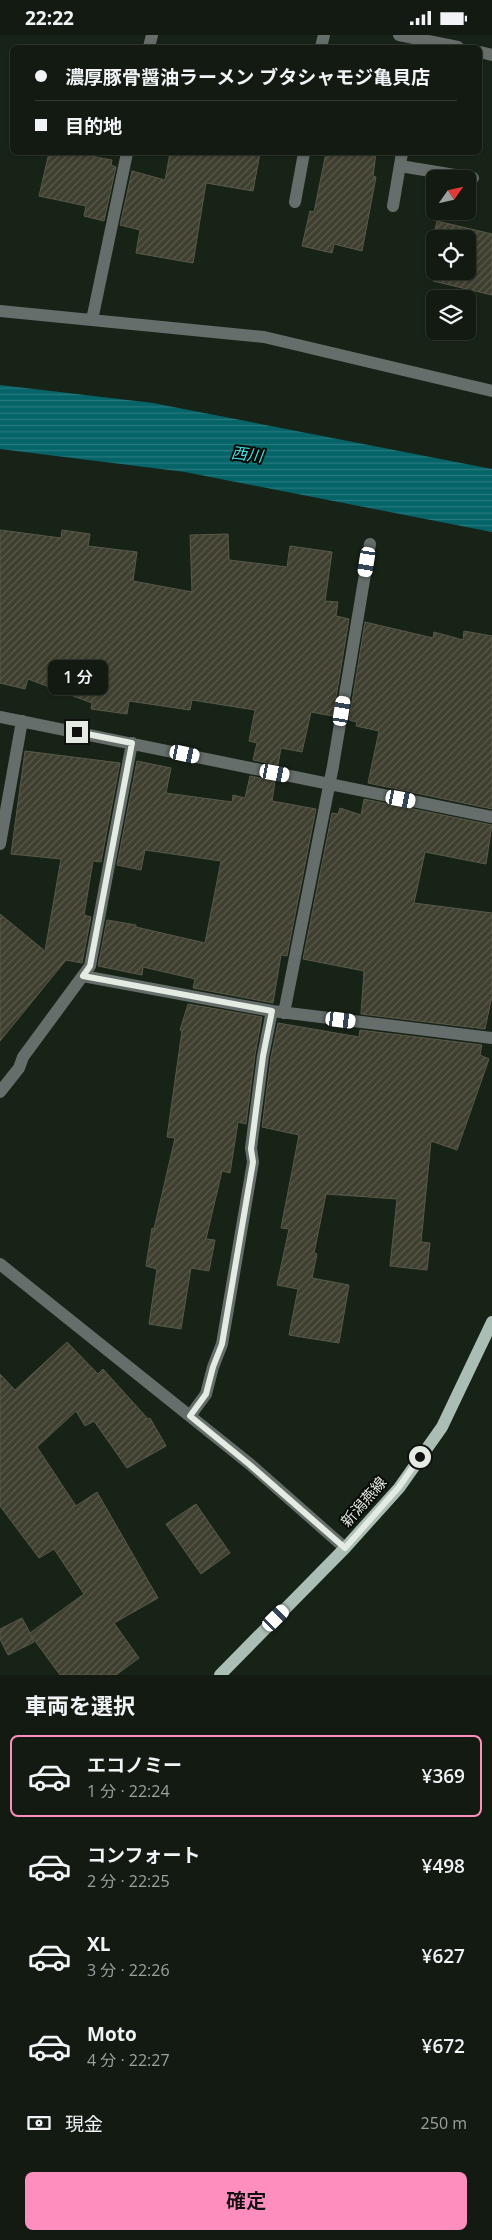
<!DOCTYPE html>
<html lang="ja">
<head>
<meta charset="utf-8">
<style>
  :root { --surface:#121a11; --page:#1b231a; --text:#f1f3f6; --muted:#9ca19f; --line:#313831; --accent:#fd8ebe }
  body { margin:0; font-family:"Open Sans","Noto Sans JP",sans-serif; background:var(--page); color:var(--text); height:100vh; display:flex; flex-direction:column; font-size:19px; white-space:nowrap }
  * { box-sizing:border-box; margin:0 }
  p { font-size:16px; color:var(--muted) }
  .icon { flex:none; width:28px; height:28px; fill:none; stroke:currentColor; stroke-width:2; stroke-linecap:round; stroke-linejoin:round }
  .map { position:relative; height:1640px; overflow:hidden }
  .side { display:flex; flex-direction:column; background:var(--surface); flex:1 }
  .side>* { flex:none }
  .hud { position:absolute; left:10px; top:10px; width:472px; height:110px; border-radius:8px; box-shadow:0 1px 4px #0004,0 0 0 1px var(--line); display:grid; align-content:center; height:110px; padding:0 25px; background:var(--surface) }
  .needle { width:32px; rotate:56deg }
  .fabs { position:absolute; left:426px; top:135px; display:grid; gap:10px }
  .fabs a { display:grid; place-items:center; width:50px; height:50px; border-radius:8px; background:var(--surface); box-shadow:0 1px 4px #0004,0 0 0 1px var(--line); font-size:25px }
  .end { position:absolute; width:22px; height:22px; margin:-11px; border:6px solid #e4ebe3; background:#111; box-shadow:0 0 0 2px #111 }
  .from { border-radius:50% }
  .bubble { position:absolute; height:35px; border-radius:8px; background:var(--surface); box-shadow:0 1px 4px #0004,0 0 0 1px var(--line); font-size:16px; font-weight:600; line-height:35px; text-align:center }
  .car { position:absolute; width:15px; height:30px; margin:-15px -8px; border-radius:6px; box-shadow:0 0 4px 1px #0007; background:linear-gradient(#fff 24%,#345 0 40%,#fff 0 76%,#345 0 86%,#fff 0) }
  .hud b { display:flex; align-items:center; gap:18px; height:48px; font-size:19px }
  .hud b+b { border-top:1px solid var(--line) }
  .hud i { width:12px; height:12px; background:var(--text) }
  ul { padding:0; list-style:none }
  li { display:flex; align-items:center; gap:15px; height:82px; margin:0 10px 8px; padding:0 15px; border:2px solid transparent; border-radius:8px }
  li div { flex:1 }
  li b { display:block; font-size:19px }
  li em { font-style:normal; font-weight:600 }
  li.on { border-color:var(--accent) }
  li>.icon { width:45px; height:45px; stroke-width:1.5 }
  h2 { padding:0 25px; font-size:22px; line-height:60px }
  .pay { display:flex; align-items:center; gap:12px; height:55px; padding:0 25px; font-size:19px }
  .pay p { margin-inline-start:auto }
  .button { display:flex; gap:10px; margin-top:auto; padding:10px 25px }
  .button a { flex:1; height:58px; border-radius:8px; background:var(--accent); color:#111; font-size:20px; font-weight:600; line-height:58px; text-align:center }
  .status { display:flex; justify-content:space-between; align-items:center; height:35px; padding:0 25px; background:var(--surface); direction:ltr }
  .status svg { height:14px; fill:currentColor }
  .map>svg:first-child { display:block }
  .water { fill:url(#water-rules) }
  .building { fill:url(#building-hatch); stroke:#585948 }
  .lines { fill:none; stroke-linecap:round; stroke-linejoin:round }
  .minor { stroke:#656e6a; stroke-width:12 }
  .major { stroke:#abbeb6; stroke-width:12 }
  .route { stroke:#e4ebe3; stroke-width:6 }
  .labels { text-anchor:middle; stroke-width:4; stroke-linejoin:round; paint-order:stroke }
  .street-label { font-size:15px; fill:#e4ebe3; stroke:#070b06 }
  .water-label { font-size:16px; font-style:italic; fill:#41dee5; stroke:#070b06 }
</style>
</head>
<body>
<div class="status"><b>22:22</b><svg viewBox="0 0 49 12"><path d="M0 12V9h3v3zM5 12V6h3v6zM10 12V3h3v9zM15 12V0h3v12zM26 1h20v11H26zM47 4h2v5h-2z"/></svg></div>
<div class="map">
<svg width="492" height="1640" viewBox="0 0 492 1640">
  <defs>
    <pattern id="water-rules" width="6" height="5" patternUnits="userSpaceOnUse" patternTransform="scale(1.25)"><rect width="6" height="5" fill="#046468"/><path d="M0 2.5h6" fill="none" stroke="#287a7d"/></pattern>
    <pattern id="building-hatch" width="6" height="6" patternUnits="userSpaceOnUse" patternTransform="scale(1.25)"><rect width="6" height="6" fill="#3e3f2f"/><path d="M-1 1l2-2M0 6l6-6M5 7l2-2" fill="none" stroke="#5a5b4d"/></pattern>
  </defs>
  <rect width="100%" height="100%" fill="#182317"/>
  <!-- water -->
  <path class="water" d="M0,350L153,368L492,434V497L185,437L0,414Z"/>
  <!-- building -->
  <path class="building" d="M49,118H91L90,121L112,125L111,130L116,132L104,186L84,181L86,171L39,161Z
    M170,118H260L253,156L206,148L193,228L136,218L140,195L120,190L132,136L165,145Z
    M326,118H376L373,141L376,142L362,216L334,209L332,218L302,211L310,176L314,177Z
    M437,186L492,199V260L433,246L435,236H468V204H435V232L427,230Z
    M0,495L61,503L62,495L90,499L88,511L137,517L133,546L192,557L190,500L228,499L229,525L287,532L290,511L332,517L325,566L338,567L336,581L349,584L333,681L311,677L302,717L281,713L278,730L253,725L257,708L249,706L255,675L192,665L190,675L129,666L127,679L91,674L92,668L28,644L25,654L0,648Z
    M365,587L433,603L434,597L463,605L464,596L492,601V774L368,748L379,696L356,691L357,687L349,685Z
    M25,716L120,728L101,827L93,826L84,880L91,882L82,928L66,925L0,1006V879L45,916L61,824L11,819Z
    M137,726L171,733L166,758L232,767L233,760L245,763L250,741L275,746L272,766L316,774L287,921L281,920L273,968L193,953L195,944L143,932L142,940L98,931L107,885L136,890V892L205,908L221,826L145,815L141,835L117,830Z
    M364,764L492,790L486,829L425,817L414,868L492,878V961L485,994L361,979L364,936L303,924L332,778L338,779L340,773L361,780Z
    M188,969L262,982L255,1020L246,1089L238,1087L230,1138L222,1136L206,1204L215,1205L209,1236L191,1233L181,1294L149,1289L157,1234L146,1231L152,1193L154,1194L175,1103L167,1102L182,996L180,995Z
    M278,988L359,1002L360,995L482,1010L480,1020L489,1024L457,1115L431,1106L421,1207L430,1208L427,1235L390,1231L397,1164L326,1159L314,1218L317,1219L312,1243L349,1250L339,1308L289,1300L298,1254L277,1250L289,1194L281,1193L299,1100L262,1092L271,1022Z
    M67,1307L98,1339L103,1334L148,1384L150,1383L166,1411L127,1433L94,1386L85,1391L76,1376L37,1412L76,1471L97,1457L158,1563L114,1588L139,1623L116,1640H60L30,1599L34,1607L8,1620L0,1604V1594L22,1583L30,1598L84,1559L54,1514L39,1523L0,1471V1339L15,1355Z
    M196,1469L230,1518L201,1539L166,1489Z"/>
  <g class="lines">
    <!-- minor -->
    <path class="minor" d="M399,0L458,12
      M149,12L152,0
      M321,12L324,0
      M480,17L492,20
      M400,131L473,143
      M295,167L304,118
      M393,171L402,118
      M0,276L264,302L492,356
      M92,285L127,118
      M0,682L492,782
      M0,809L22,686
      M83,941L272,976L492,1003
      M284,978L333,731L370,509
      M0,1057L19,1033L23,1022L90,931L132,708
      M0,1229L251,1430L345,1513
      M190,1381L206,1359L213,1332L222,1309L253,1127L251,1113L263,1021L272,976"/>
    <!-- major -->
    <path class="major" d="M220,1640L345,1513L399,1453L442,1392L492,1287"/>
  </g>
  <g class="lines">
    <!-- route -->
    <path class="route" d="M77,697L132,708L90,931L83,941L272,976L263,1021L251,1114L253,1127L222,1309L213,1332L206,1359L190,1381L250,1430L345,1513L399,1452L420,1422"/>
  </g>
  <g class="labels">
    <!-- street labels -->
    <g class="street-label">
      <text transform="translate(364 1467) rotate(-49)" y="5">新潟燕線</text>
    </g>
    <!-- water labels -->
    <g class="water-label">
      <text transform="translate(247 419) rotate(7)" y="6">西川</text>
    </g>
  </g>
</svg>
<div class="fabs">
<a><svg class="needle" viewBox="-14 -14 28 28"><path d="M0-13l5 13h-10z" fill="#e53935"/><path d="M0 13l5-13h-10z" fill="#9ca19f"/></svg></a>
<a><svg class="icon" aria-label="locate" viewBox="0 0 24 24"><circle cx="12" cy="12" r="6"/><path d="M12 2v4M12 18v4M2 12h4M18 12h4"/></svg></a>
<a><svg class="icon" aria-label="layers" viewBox="0 0 24 24"><path d="M12 4l9 5-9 5-9-5zM3 14l9 5 9-5"/></svg></a>
</div>
<i class="end from" style="left:420px;top:1422px"></i>
<i class="end" style="left:77px;top:697px"></i>
<div class="bubble" style="left:48px;top:625px;width:60px">1 分</div>
<i class="car" style="left:367px;top:527px;rotate:189deg"></i>
<i class="car" style="left:342px;top:676px;rotate:9deg"></i>
<i class="car" style="left:185px;top:719px;rotate:102deg"></i>
<i class="car" style="left:275px;top:738px;rotate:101deg"></i>
<i class="car" style="left:401px;top:764px;rotate:101deg"></i>
<i class="car" style="left:341px;top:985px;rotate:97deg"></i>
<i class="car" style="left:276px;top:1583px;rotate:45deg"></i>
<div class="hud">
<b><i class="from"></i>濃厚豚骨醤油ラーメン ブタシャモジ亀貝店</b>
<b><i></i>目的地</b>
</div>
</div>
<section class="side">
<h2>車両を選択</h2>
<ul>
<li class="on"><svg class="icon" aria-label="car" viewBox="0 0 24 24"><path d="M5 17H2v-5l4-1 3-4h7l3 4 3 1v5h-3M9 17h6M6 11h13"/><circle cx="7" cy="17" r="2"/><circle cx="17" cy="17" r="2"/></svg><div><b>エコノミー</b><p>1 分 · 22:24</p></div><em>¥369</em></li>
<li><svg class="icon" aria-label="car" viewBox="0 0 24 24"><path d="M5 17H2v-5l4-1 3-4h7l3 4 3 1v5h-3M9 17h6M6 11h13"/><circle cx="7" cy="17" r="2"/><circle cx="17" cy="17" r="2"/></svg><div><b>コンフォート</b><p>2 分 · 22:25</p></div><em>¥498</em></li>
<li><svg class="icon" aria-label="car" viewBox="0 0 24 24"><path d="M5 17H2v-5l4-1 3-4h7l3 4 3 1v5h-3M9 17h6M6 11h13"/><circle cx="7" cy="17" r="2"/><circle cx="17" cy="17" r="2"/></svg><div><b>XL</b><p>3 分 · 22:26</p></div><em>¥627</em></li>
<li><svg class="icon" aria-label="car" viewBox="0 0 24 24"><path d="M5 17H2v-5l4-1 3-4h7l3 4 3 1v5h-3M9 17h6M6 11h13"/><circle cx="7" cy="17" r="2"/><circle cx="17" cy="17" r="2"/></svg><div><b>Moto</b><p>4 分 · 22:27</p></div><em>¥672</em></li>
</ul>
<div class="pay"><svg class="icon" aria-label="cash" viewBox="0 0 24 24"><path d="M3 7h18v10H3z"/><circle cx="12" cy="12" r="2"/></svg>現金<p>250 m</p></div>
<div class="button"><a>確定</a></div>
</section>
</body>
</html>
